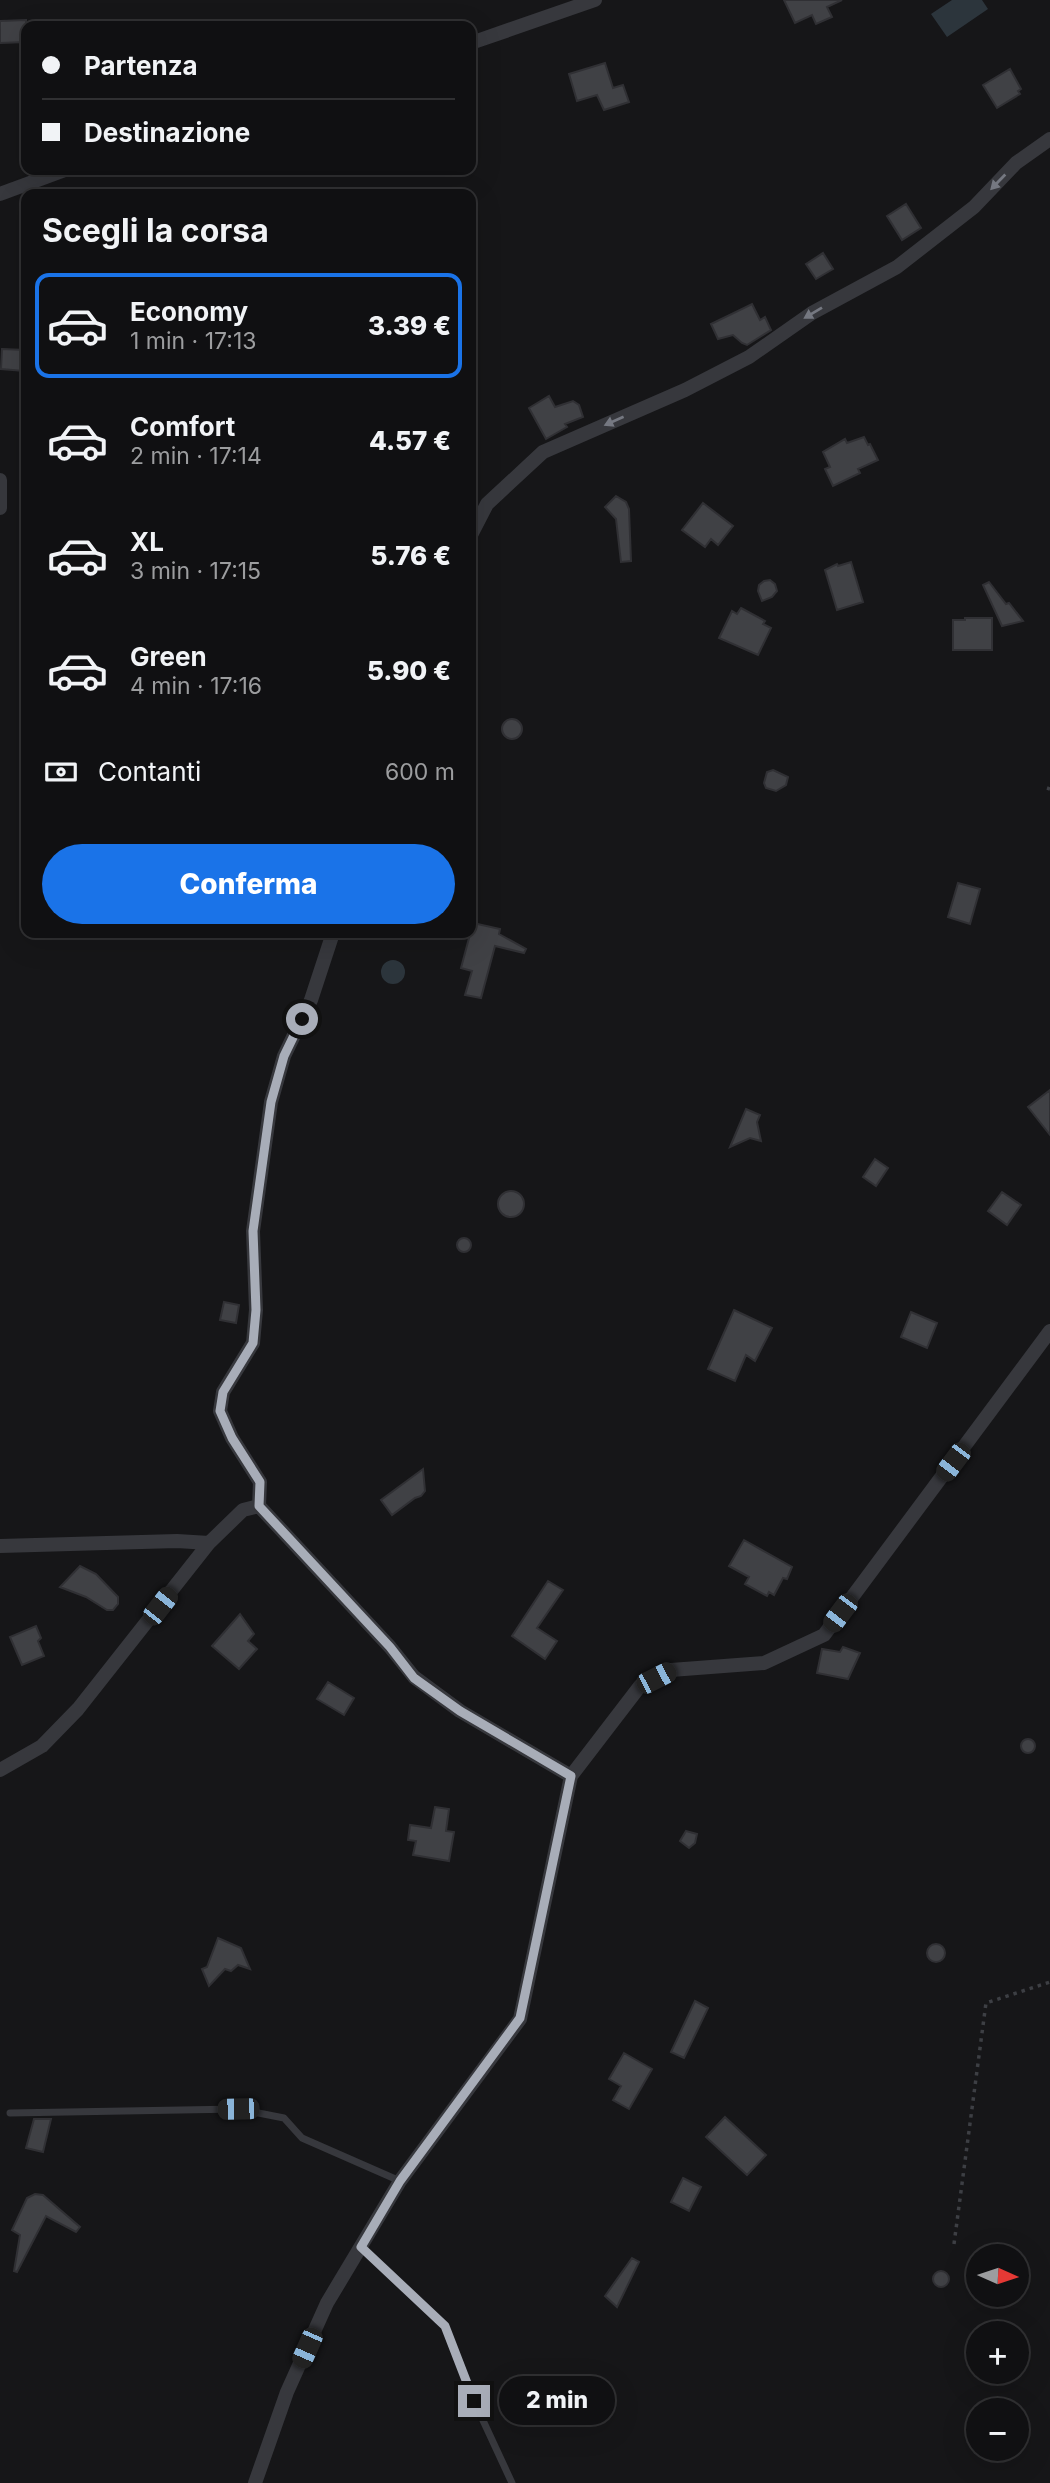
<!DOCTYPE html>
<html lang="it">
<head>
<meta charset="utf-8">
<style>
  :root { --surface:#101012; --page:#19191b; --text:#f1f3f6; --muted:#9c9d9f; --line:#303032; --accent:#1a73e8 }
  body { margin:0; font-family:Inter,sans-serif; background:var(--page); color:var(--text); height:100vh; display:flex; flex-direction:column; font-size:26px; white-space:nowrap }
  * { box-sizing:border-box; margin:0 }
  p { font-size:23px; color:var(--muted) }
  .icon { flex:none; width:38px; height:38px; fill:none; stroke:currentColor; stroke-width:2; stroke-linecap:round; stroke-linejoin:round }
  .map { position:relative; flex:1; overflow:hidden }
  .panel { position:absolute; left:21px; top:189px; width:455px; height:749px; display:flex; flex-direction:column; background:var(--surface); border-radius:14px; box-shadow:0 7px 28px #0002,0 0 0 2px var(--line) }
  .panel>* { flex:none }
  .banner { position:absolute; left:21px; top:21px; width:455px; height:154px; border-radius:14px; box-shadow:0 7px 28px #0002,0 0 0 2px var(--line); display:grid; align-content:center; height:154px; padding:0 21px; background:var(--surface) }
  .needle { width:46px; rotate:93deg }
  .controls { position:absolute; left:966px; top:2244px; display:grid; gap:14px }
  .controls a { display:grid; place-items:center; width:63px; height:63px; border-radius:50%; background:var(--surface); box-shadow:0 7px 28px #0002,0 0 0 2px var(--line); font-size:35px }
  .end { position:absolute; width:32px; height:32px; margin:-16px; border:9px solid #a8adb8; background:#111; box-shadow:0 0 0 4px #111 }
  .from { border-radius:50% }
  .bubble { position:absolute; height:49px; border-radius:24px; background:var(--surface); box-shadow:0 7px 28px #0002,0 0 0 2px var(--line); font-size:23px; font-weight:800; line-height:49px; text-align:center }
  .car { position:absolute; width:21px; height:42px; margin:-21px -10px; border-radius:9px; box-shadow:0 0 5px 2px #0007; background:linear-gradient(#222 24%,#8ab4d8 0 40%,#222 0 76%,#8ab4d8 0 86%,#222 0) }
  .banner b { display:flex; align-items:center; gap:24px; height:66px; font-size:26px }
  .banner b+b { border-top:2px solid var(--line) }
  .banner i { width:18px; height:18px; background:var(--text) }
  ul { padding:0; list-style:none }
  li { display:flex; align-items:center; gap:21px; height:105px; margin:0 14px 10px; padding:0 7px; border:4px solid transparent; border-radius:14px }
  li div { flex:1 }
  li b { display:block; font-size:26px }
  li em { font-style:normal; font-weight:800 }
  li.active { border-color:var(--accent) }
  li>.icon { width:63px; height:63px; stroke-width:1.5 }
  h2 { padding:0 21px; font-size:32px; line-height:84px }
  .pay { display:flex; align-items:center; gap:18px; height:77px; padding:0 21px; font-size:26px }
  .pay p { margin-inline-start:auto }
  .cta { display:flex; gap:14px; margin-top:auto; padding:14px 21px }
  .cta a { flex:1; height:80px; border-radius:42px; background:var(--accent); color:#fff; font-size:28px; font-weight:800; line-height:80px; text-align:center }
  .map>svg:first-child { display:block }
  .water { fill:#2c353c }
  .building { fill:#404145; stroke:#303034; stroke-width:2 }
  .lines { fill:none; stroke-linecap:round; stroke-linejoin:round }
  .path { stroke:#3d3f44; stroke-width:3.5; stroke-dasharray:3.5 5; stroke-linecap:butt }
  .service { stroke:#37383d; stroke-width:7 }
  .minor { stroke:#37383d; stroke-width:14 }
  .oneway { fill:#757881 }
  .route { stroke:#a8adb8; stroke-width:9 }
</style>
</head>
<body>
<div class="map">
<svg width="1050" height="2483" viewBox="0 0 1050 2483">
  <rect width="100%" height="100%" fill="#161618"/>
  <!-- water -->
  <path class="water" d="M952,0H982L988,9L947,37L931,14Z
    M381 972a12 12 0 1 1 24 0a12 12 0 1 1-24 0Z"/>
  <!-- building -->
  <path class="building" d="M784,0H842L827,7L832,17L816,24L812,15L795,23Z
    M26,20V42L0,43V21Z
    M605,63L613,88L623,85L629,102L604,110L597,95L577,101L569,74Z
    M1010,69L1021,89L1018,91L1020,94L997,108L983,85Z
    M906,204L921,228L902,240L887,216Z
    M823,253L833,269L816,279L806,264Z
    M752,304L760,320L765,317L771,330L747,345L742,343L733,335L718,339L711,324Z
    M2,349L25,350L24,371L1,369Z
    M549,396L555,407L573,401L579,405L583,417L565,424L567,427L546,439L529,408Z
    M864,437L868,445L870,444L878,460L858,469L860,473L833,486L825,469L830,467L823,452L845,439L847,443Z
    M616,496L626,502L629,509L631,561L621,562L616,519L605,507Z
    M703,503L733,526L718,545L711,539L705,547L682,530Z
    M851,562L863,602L837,610L825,570L837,564L838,566Z
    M770,580L775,584L777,591L772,597L762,601L758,591L759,585L764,581Z
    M989,582L1006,604L1009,603L1023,621L1002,626L983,585Z
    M741,608L765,621L763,624L771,628L758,655L719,638L732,611L737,614Z
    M965,618H992V650H953V620H965Z
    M502 729a10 10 0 1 1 20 0a10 10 0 1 1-20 0Z
    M773,770L788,777L786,785L776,791L766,788L764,783L767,772Z
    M958,883L980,889L970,924L948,917Z
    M473,923L500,929L499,934L526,949L524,953L495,946L481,998L465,995L472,971L461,968Z
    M1050,1090V1135L1028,1107Z
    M746,1109L760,1115L757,1122L761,1141L750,1138L730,1147Z
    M875,1159L888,1168L876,1186L863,1177Z
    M498 1204a13 13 0 1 1 26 0a13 13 0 1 1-26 0Z
    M1002,1192L1021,1205L1007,1225L988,1211Z
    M457 1245a7 7 0 1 1 14 0a7 7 0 1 1-14 0Z
    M224,1302L239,1305L236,1323L220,1320Z
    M734,1310L772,1328L755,1361L746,1355L735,1381L708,1369Z
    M911,1312L937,1323L927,1348L901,1337Z
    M423,1469L425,1491L421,1496L415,1498L392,1515L381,1500Z
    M744,1540L792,1567L787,1579L783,1578L774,1595L769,1592L767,1596L745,1584L749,1577L729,1566Z
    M80,1566L96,1574L118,1597V1604L113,1610H107L86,1597L60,1587Z
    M548,1581L563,1590L537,1628L557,1641L545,1659L512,1636Z
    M240,1614L254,1634L248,1641L257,1649L239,1669L212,1646Z
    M36,1626L41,1638L38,1641L44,1656L22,1665L10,1637Z
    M843,1647L860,1653L848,1679L817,1673L822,1649L840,1652Z
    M328,1682L354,1698L344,1715L317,1699Z
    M1021 1746a7 7 0 1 1 14 0a7 7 0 1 1-14 0Z
    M435,1807L449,1809L446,1831L454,1832L449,1861L413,1855L416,1841L408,1840L410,1825L431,1828Z
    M686,1831L697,1834L695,1843L689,1848L680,1841Z
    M218,1938L241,1948L250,1969L238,1965L231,1971L225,1969L209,1986L202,1969L207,1967Z
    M927 1953a9 9 0 1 1 18 0a9 9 0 1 1-18 0Z
    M695,2001L708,2008L684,2058L671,2052Z
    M624,2053L652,2069L629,2109L613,2100L621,2086L609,2079Z
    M725,2117L766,2155L747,2175L706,2137Z
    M34,2119H51L43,2152L26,2148Z
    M683,2178L701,2187L689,2211L671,2202Z
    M35,2194L43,2195L80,2227L76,2232L46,2216L17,2272L14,2271L20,2235L12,2230L27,2198Z
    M632,2258L639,2262L617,2307L605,2296Z
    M933 2279a8 8 0 1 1 16 0a8 8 0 1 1-16 0Z"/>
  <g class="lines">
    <!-- path -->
    <path class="path" d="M1047,788L1050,789
      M954,2244L986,2003L1050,1982"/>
    <!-- service -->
    <path class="service" d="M10,2113L238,2109L284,2118L302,2138L400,2181
      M361,2247L445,2326L474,2401L512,2483"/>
    <!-- minor -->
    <path class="minor" d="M471,43L595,0
      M0,194L65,170
      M0,480V508
      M471,535L487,504L543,452L685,390L749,357L812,313L897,267L974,207L1016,163L1050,139
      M333,933L311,1000L284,1056L271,1102L253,1231L256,1310L253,1343L223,1392L220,1411L232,1438L260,1482L259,1506L390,1647L414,1677L460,1711L571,1776
      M0,1546L177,1541L209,1543
      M0,1770L42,1746L78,1709L209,1543L243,1510L259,1506
      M255,2483L287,2392L327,2303L400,2181L520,2019L571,1776L640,1686L671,1670L764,1663L824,1635L1050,1331"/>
  </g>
  <!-- one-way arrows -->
  <defs><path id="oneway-solid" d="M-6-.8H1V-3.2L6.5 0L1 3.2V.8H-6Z" transform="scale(1.75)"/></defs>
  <g class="oneway">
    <use href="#oneway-solid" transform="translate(998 182) rotate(134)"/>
    <use href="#oneway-solid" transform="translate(813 313) rotate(149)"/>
    <use href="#oneway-solid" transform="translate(614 421) rotate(156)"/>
  </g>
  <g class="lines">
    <!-- route -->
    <path class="route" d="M302,1019L284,1056L271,1102L253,1231L256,1310L253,1343L223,1392L220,1411L232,1438L260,1482L259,1506L390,1647L414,1678L460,1711L571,1776L520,2018L400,2181L361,2247L445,2326L474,2401"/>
  </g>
</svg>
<div class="controls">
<a><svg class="needle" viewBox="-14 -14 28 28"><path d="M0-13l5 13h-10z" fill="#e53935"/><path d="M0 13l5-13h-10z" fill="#9c9d9f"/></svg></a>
<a>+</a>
<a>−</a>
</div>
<i class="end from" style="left:302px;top:1019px"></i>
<i class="end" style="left:474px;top:2401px"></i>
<div class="bubble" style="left:499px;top:2376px;width:116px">2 min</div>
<i class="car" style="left:953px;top:1462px;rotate:217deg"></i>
<i class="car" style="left:160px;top:1606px;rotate:38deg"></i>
<i class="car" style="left:840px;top:1613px;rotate:217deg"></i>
<i class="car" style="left:656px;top:1678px;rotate:63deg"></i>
<i class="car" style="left:238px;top:2109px;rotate:269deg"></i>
<i class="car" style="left:307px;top:2348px;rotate:204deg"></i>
<div class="banner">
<b><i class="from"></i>Partenza</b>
<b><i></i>Destinazione</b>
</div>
<section class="panel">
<h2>Scegli la corsa</h2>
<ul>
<li class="active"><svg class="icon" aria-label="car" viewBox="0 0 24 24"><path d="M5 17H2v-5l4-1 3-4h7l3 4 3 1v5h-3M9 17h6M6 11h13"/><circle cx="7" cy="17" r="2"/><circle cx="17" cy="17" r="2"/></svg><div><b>Economy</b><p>1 min · 17:13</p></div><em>3.39 €</em></li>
<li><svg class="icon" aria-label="car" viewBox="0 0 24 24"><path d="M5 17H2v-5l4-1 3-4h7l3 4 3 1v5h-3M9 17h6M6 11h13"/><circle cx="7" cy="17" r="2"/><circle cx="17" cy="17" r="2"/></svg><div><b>Comfort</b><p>2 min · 17:14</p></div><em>4.57 €</em></li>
<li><svg class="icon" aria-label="car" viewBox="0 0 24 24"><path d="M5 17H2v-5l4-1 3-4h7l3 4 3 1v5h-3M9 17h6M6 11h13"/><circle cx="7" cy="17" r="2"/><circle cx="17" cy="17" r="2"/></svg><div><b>XL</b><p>3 min · 17:15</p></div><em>5.76 €</em></li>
<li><svg class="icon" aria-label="car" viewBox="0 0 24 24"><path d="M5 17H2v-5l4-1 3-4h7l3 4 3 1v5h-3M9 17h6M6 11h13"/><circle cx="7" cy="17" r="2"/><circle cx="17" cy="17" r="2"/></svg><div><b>Green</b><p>4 min · 17:16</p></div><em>5.90 €</em></li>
</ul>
<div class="pay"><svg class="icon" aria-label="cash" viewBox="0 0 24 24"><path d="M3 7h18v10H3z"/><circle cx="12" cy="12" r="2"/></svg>Contanti<p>600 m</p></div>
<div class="cta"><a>Conferma</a></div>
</section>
</div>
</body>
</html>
